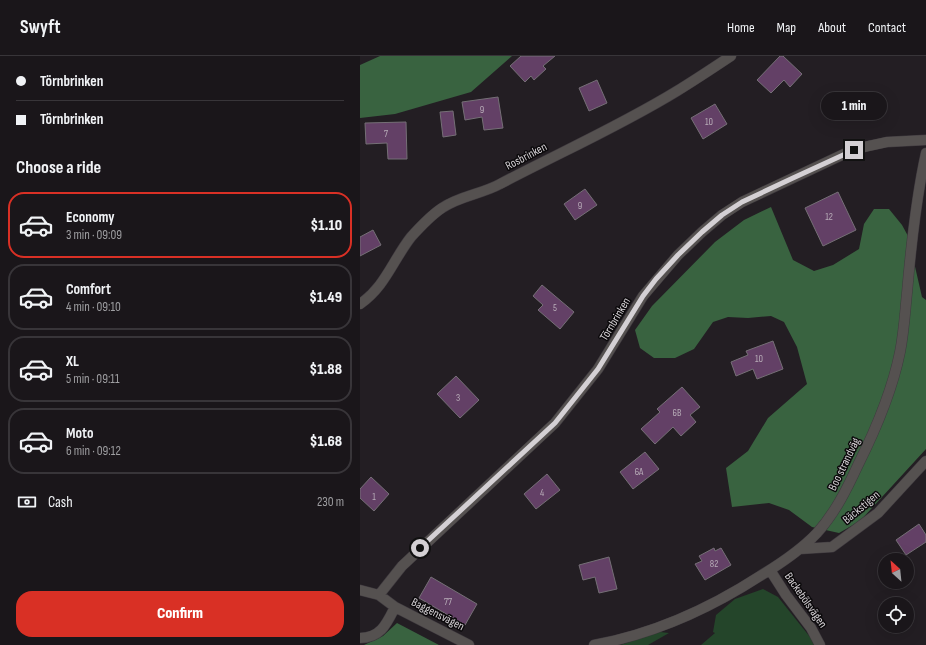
<!DOCTYPE html>
<html lang="en">
<head>
<meta charset="utf-8">
<style>
  :root { --surface:#1a161a; --page:#272327; --text:#f1f3f6; --muted:#9f9fa2; --line:#383539; --accent:#d93025 }
  body { margin:0; font-family:"Sofia Sans Condensed",sans-serif; background:var(--page); color:var(--text); height:100vh; display:flex; flex-direction:column; font-size:15px; white-space:nowrap }
  * { box-sizing:border-box; margin:0 }
  p { font-size:13px; color:var(--muted) }
  .icon { flex:none; width:22px; height:22px; fill:none; stroke:currentColor; stroke-width:2; stroke-linecap:round; stroke-linejoin:round }
  .map { position:relative; flex:1; overflow:hidden }
  .panel { display:flex; flex-direction:column; background:var(--surface); width:360px }
  .panel>* { flex:none }
  .top-card { display:grid; align-content:center; height:88px; padding:0 16px; background:var(--surface) }
  .needle { width:26px; rotate:333deg }
  .controls { position:absolute; left:518px; top:497px; display:grid; gap:8px }
  .controls a { display:grid; place-items:center; width:36px; height:36px; border-radius:50%; background:var(--surface); box-shadow:0 4px 16px #0002,0 0 0 1px var(--line); font-size:20px }
  .end { position:absolute; width:18px; height:18px; margin:-9px; border:5px solid #d4d0d4; background:#111; box-shadow:0 0 0 2px #111 }
  .from { border-radius:50% }
  .bubble { position:absolute; height:28px; border-radius:14px; background:var(--surface); box-shadow:0 4px 16px #0002,0 0 0 1px var(--line); font-size:13px; font-weight:800; line-height:28px; text-align:center }
  .top-card b { display:flex; align-items:center; gap:14px; height:38px; font-size:15px }
  .top-card b+b { border-top:1px solid var(--line) }
  .top-card i { width:10px; height:10px; background:var(--text) }
  ul { padding:0; list-style:none }
  li { display:flex; align-items:center; gap:12px; height:66px; margin:0 8px 6px; padding:0 8px; border:2px solid var(--line); border-radius:16px }
  li div { flex:1 }
  li b { display:block; font-size:15px }
  li em { font-style:normal; font-weight:800 }
  li.on { border-color:var(--accent) }
  li>.icon { width:36px; height:36px; stroke-width:1.5 }
  h2 { padding:0 16px; font-size:18px; line-height:48px }
  .pay { display:flex; align-items:center; gap:10px; height:44px; padding:0 16px; font-size:15px }
  .pay p { margin-inline-start:auto }
  .button { display:flex; gap:8px; margin-top:auto; padding:8px 16px }
  .button a { flex:1; height:46px; border-radius:16px; background:var(--accent); color:#fff; font-size:16px; font-weight:800; line-height:46px; text-align:center }
  header { display:flex; align-items:center; gap:24px; box-sizing:border-box; height:56px; padding:0 20px; background:var(--surface); border-bottom:1px solid var(--line) }
  header strong { font-size:19px }
  nav { display:flex; gap:22px; margin-inline-start:auto; font-size:14px }
  main { display:flex; flex:1; min-height:0 }
  .map>svg:first-child { display:block }
  .green { fill:#24452a }
  .forest { fill:#396340 }
  .building { fill:#634066; stroke:#756f76 }
  .lines { fill:none; stroke-linecap:round; stroke-linejoin:round }
  .minor-casing { stroke:#3f3a3f; stroke-width:11 }
  .minor { stroke:#555150; stroke-width:10 }
  .route { stroke:#d4d0d4; stroke-width:5 }
  .labels { text-anchor:middle; stroke-width:3; stroke-linejoin:round; paint-order:stroke }
  .number-label { font-size:10px; fill:#b8acb8 }
  .street-label { font-size:12px; fill:#d4d0d4; stroke:#0b090b }
</style>
</head>
<body>
<header>
<strong>Swyft</strong>
<nav><a>Home</a><a>Map</a><a>About</a><a>Contact</a></nav>
</header>
<main>
<section class="panel">
<div class="top-card">
<b><i class="from"></i>Törnbrinken</b>
<b><i></i>Törnbrinken</b>
</div>
<h2>Choose a ride</h2>
<ul>
<li class="on"><svg class="icon" aria-label="car" viewBox="0 0 24 24"><path d="M5 17H2v-5l4-1 3-4h7l3 4 3 1v5h-3M9 17h6M6 11h13"/><circle cx="7" cy="17" r="2"/><circle cx="17" cy="17" r="2"/></svg><div><b>Economy</b><p>3 min · 09:09</p></div><em>$1.10</em></li>
<li><svg class="icon" aria-label="car" viewBox="0 0 24 24"><path d="M5 17H2v-5l4-1 3-4h7l3 4 3 1v5h-3M9 17h6M6 11h13"/><circle cx="7" cy="17" r="2"/><circle cx="17" cy="17" r="2"/></svg><div><b>Comfort</b><p>4 min · 09:10</p></div><em>$1.49</em></li>
<li><svg class="icon" aria-label="car" viewBox="0 0 24 24"><path d="M5 17H2v-5l4-1 3-4h7l3 4 3 1v5h-3M9 17h6M6 11h13"/><circle cx="7" cy="17" r="2"/><circle cx="17" cy="17" r="2"/></svg><div><b>XL</b><p>5 min · 09:11</p></div><em>$1.88</em></li>
<li><svg class="icon" aria-label="car" viewBox="0 0 24 24"><path d="M5 17H2v-5l4-1 3-4h7l3 4 3 1v5h-3M9 17h6M6 11h13"/><circle cx="7" cy="17" r="2"/><circle cx="17" cy="17" r="2"/></svg><div><b>Moto</b><p>6 min · 09:12</p></div><em>$1.68</em></li>
</ul>
<div class="pay"><svg class="icon" aria-label="cash" viewBox="0 0 24 24"><path d="M3 7h18v10H3z"/><circle cx="12" cy="12" r="2"/></svg>Cash<p>230 m</p></div>
<div class="button"><a>Confirm</a></div>
</section>
<div class="map">
<svg width="566" height="589" viewBox="0 0 566 589">
  <rect width="100%" height="100%" fill="#231e23"/>
  <!-- green -->
  <path class="green" d="M403,533L418,541L450,581L454,589H341L355,577L353,576L356,559L375,543Z
    M300,576L309,577L288,589H260Z"/>
  <!-- forest -->
  <path class="forest" d="M20,0H152L111,36L35,58L0,62V9Z
    M411,151L433,204L454,215L473,209L499,193L504,168L514,153H529L542,169L548,180L562,241L566,244V393L500,465L479,477L452,471L429,454L409,447L372,451L366,412L388,395L408,362L447,328L437,291L424,266L411,260L388,262L368,261L353,266L334,293L315,302H294L280,292L275,274L292,250L355,186L384,164Z
    M37,567L79,589H4L23,580Z"/>
  <!-- building -->
  <path class="building" d="M161,0H195L183,10L186,13L174,24L171,20L165,26L150,10Z
    M420,0H423L442,18L430,31L424,24L411,37L397,24Z
    M237,24L247,47L229,55L219,32Z
    M138,41L143,72L124,74L122,61L105,64L102,46Z
    M355,48L367,68L343,83L331,62Z
    M93,55L96,79L83,81L80,56Z
    M46,66L47,103H28L27,87L6,88L5,67Z
    M225,133L237,149L215,164L204,148Z
    M478,136L496,174L463,190L445,152Z
    M13,174L21,189L0,200V181Z
    M182,229L214,256L200,273L178,254L183,249L173,240Z
    M413,285L423,313L397,323L393,313L376,320L371,306L388,299L386,295Z
    M96,320L119,344L100,362L77,338Z
    M322,331L340,351L330,359L336,366L321,380L313,371L295,388L281,373L300,356L297,353Z
    M285,396L299,413L273,433L260,416Z
    M187,418L200,434L176,453L164,438Z
    M11,421L29,438L14,455L0,442V433Z
    M559,468L566,479V486L546,499L536,484Z
    M354,492L355,495L361,492L371,509L345,524L335,508L342,505L339,500Z
    M249,501L257,533L239,537L235,521L223,524L219,509Z
    M71,521L117,548L105,569L59,542Z"/>
  <g class="lines">
    <!-- minor casing -->
    <g class="minor-casing">
      <path id="minor" d="M0,248C25,231 33,204 51,181C60,171 70,160 82,152C99,140 122,138 140,128C199,97 260,70 317,35C335,24 353,12 371,0
        M440,493L472,491L518,457L566,405
        M410,514L426,539L451,572L460,589
        M0,534L19,539L35,551L109,589
        M19,539L42,510L195,367L238,313L283,240L318,199L342,176L362,159L382,146L484,98L504,91L527,86L566,84
        M0,582C21,582 27,567 35,551
        M234,589C293,578 349,553 400,520C420,508 441,494 457,477C475,457 487,433 498,409C516,373 532,336 540,296C544,276 545,256 547,237C551,190 556,142 566,97"/>
    </g>
    <!-- minor -->
    <use href="#minor" class="minor"/>
  </g>
  <g class="lines">
    <!-- route -->
    <path class="route" d="M60,492L195,367L238,313L283,240L296,223L318,199L342,176L362,159L382,146L433,122L494,94"/>
  </g>
  <g class="labels">
    <!-- number labels -->
    <g class="number-label">
      <text x="122" y="57">9</text>
      <text x="349" y="69">10</text>
      <text x="26" y="81">7</text>
      <text x="220" y="153">9</text>
      <text x="469" y="164">12</text>
      <text x="195" y="255">5</text>
      <text x="399" y="306">10</text>
      <text x="98" y="345">3</text>
      <text x="317" y="360">6B</text>
      <text x="279" y="419">6A</text>
      <text x="182" y="440">4</text>
      <text x="14" y="444">1</text>
      <text x="354" y="511">82</text>
      <text x="88" y="549">77</text>
    </g>
    <!-- street labels -->
    <g class="street-label">
      <text transform="translate(166 100) rotate(-28)" y="4">Rosbrinken</text>
      <text transform="translate(255 263) rotate(-59)" y="4">Törnbrinken</text>
      <text transform="translate(484 408) rotate(-64)" y="4">Boo strandväg</text>
      <text transform="translate(501 451) rotate(-40)" y="4">Bäckstigen</text>
      <text transform="translate(446 544) rotate(55)" y="4">Backebölsvägen</text>
      <text transform="translate(78 558) rotate(27)" y="4">Baggensvägen</text>
    </g>
  </g>
</svg>
<div class="controls">
<a><svg class="needle" viewBox="-14 -14 28 28"><path d="M0-13l5 13h-10z" fill="#e53935"/><path d="M0 13l5-13h-10z" fill="#9f9fa2"/></svg></a>
<a><svg class="icon" aria-label="locate" viewBox="0 0 24 24"><circle cx="12" cy="12" r="6"/><path d="M12 2v4M12 18v4M2 12h4M18 12h4"/></svg></a>
</div>
<i class="end from" style="left:60px;top:492px"></i>
<i class="end" style="left:494px;top:94px"></i>
<div class="bubble" style="left:461px;top:36px;width:66px">1 min</div>
</div>
</main>
</body>
</html>
